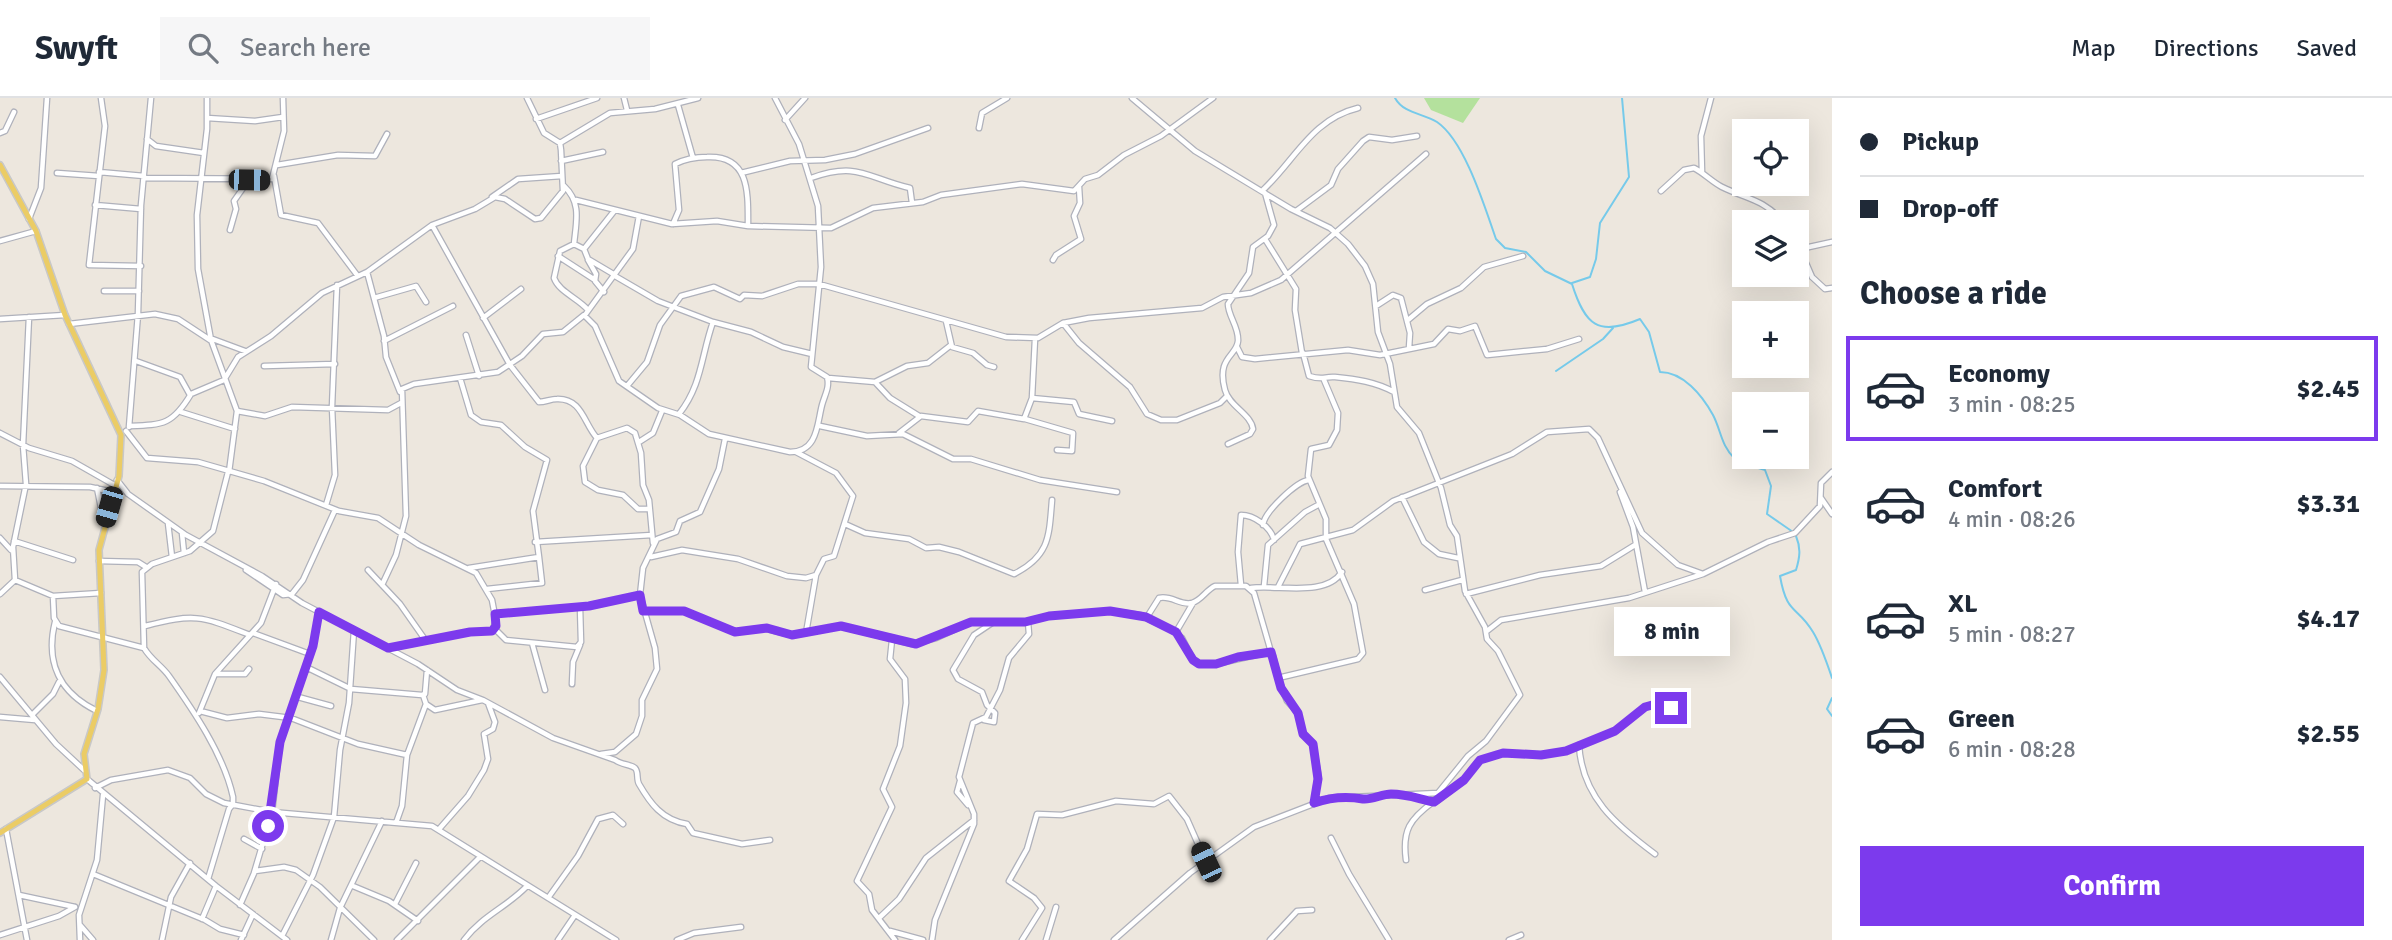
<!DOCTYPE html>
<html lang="en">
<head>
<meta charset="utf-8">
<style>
  :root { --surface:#fff; --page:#f6f6f7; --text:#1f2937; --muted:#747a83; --line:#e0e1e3; --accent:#7c3aed }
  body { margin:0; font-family:Signika,sans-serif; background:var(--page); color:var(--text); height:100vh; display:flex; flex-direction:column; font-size:26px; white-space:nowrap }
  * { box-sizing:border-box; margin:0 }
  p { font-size:23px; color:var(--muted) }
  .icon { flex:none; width:38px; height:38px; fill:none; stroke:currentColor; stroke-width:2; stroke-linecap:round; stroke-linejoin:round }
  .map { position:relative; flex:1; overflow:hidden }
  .drawer { display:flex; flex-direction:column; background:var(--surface); width:560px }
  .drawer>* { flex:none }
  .top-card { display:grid; align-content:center; height:154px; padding:0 28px; background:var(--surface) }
  .tools { position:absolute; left:1732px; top:21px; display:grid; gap:14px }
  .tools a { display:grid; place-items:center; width:77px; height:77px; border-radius:0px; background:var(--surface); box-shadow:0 7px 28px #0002; font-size:35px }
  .end { position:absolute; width:32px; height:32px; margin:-16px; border:9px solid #7c3aed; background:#fff; box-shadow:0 0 0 4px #fff }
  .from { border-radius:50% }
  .bubble { position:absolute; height:49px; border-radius:0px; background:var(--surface); box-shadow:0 7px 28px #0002; font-size:23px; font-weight:800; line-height:49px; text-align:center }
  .car { position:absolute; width:21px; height:42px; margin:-21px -10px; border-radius:9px; box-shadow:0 0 5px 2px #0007; background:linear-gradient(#222 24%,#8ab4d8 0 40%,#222 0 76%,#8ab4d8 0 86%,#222 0) }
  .top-card b { display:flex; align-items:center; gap:24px; height:66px; font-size:26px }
  .top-card b+b { border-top:2px solid var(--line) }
  .top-card i { width:18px; height:18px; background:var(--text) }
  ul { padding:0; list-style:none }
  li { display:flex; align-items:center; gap:21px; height:105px; margin:0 14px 10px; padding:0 14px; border:4px solid transparent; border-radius:0px }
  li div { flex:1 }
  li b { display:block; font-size:26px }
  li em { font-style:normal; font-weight:800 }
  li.on { border-color:var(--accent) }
  li>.icon { width:63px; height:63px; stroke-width:1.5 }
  h2 { padding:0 28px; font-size:32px; line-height:84px }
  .button { display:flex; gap:14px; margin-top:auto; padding:14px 28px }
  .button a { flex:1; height:80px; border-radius:0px; background:var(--accent); color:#fff; font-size:28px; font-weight:800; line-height:80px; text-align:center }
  header { display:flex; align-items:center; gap:42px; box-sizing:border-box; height:98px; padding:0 35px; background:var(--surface); border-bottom:2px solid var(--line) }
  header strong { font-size:33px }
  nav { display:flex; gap:38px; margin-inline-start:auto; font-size:24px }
  .search { width:490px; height:63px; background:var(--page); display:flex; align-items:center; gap:18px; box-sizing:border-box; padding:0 24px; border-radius:0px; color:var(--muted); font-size:26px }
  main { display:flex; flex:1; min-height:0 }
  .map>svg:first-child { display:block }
  .green { fill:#b4e19d }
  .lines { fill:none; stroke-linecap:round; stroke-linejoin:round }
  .stream { stroke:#76caea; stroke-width:2 }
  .minor-casing { stroke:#afb1bb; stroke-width:7 }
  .major-casing { stroke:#c8c8c8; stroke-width:8 }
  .minor { stroke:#fff; stroke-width:4.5 }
  .major { stroke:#ebcc65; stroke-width:5 }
  .route { stroke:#7c3aed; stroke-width:9 }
</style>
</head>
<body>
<header>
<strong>Swyft</strong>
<div class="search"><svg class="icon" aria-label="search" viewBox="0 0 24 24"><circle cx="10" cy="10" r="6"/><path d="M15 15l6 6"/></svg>Search here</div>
<nav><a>Map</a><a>Directions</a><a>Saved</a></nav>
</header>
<main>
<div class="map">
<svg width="1832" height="842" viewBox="0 0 1832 842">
  <rect width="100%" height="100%" fill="#ede7de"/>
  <!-- green -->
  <path class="green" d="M1424,0H1480L1463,25L1431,12Z"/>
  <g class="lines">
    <!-- stream -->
    <path class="stream" d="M1395,0C1404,16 1423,15 1437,24C1465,43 1485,110 1496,141L1505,150L1526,154L1545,173L1572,186C1585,227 1598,239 1640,221L1649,234L1660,274C1683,274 1702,297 1713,317C1721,332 1721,348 1735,361C1742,367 1756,369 1765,372L1771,388L1767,416L1793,434
      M1572,185L1590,179L1596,161L1600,125L1629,79L1622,0
      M1556,273L1603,241L1613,230
      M1796,438C1801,450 1800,459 1796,472L1780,478C1787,518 1797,507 1813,534C1821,547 1827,565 1832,580
      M1832,600L1827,611L1832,618"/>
    <!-- minor casing -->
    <g class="minor-casing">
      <path id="minor" d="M101,0L105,28L89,167L141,168
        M207,0V31L197,117L198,171L211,242L237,313L229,374
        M624,0L627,12
        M678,7L693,60
        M207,20L255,23L283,19
        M536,21L597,0
        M785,22L805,0
        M979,30L982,15L1007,0
        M0,35L5,33L14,14
        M147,41L156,48L204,55
        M560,45L610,15L655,11L698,0
        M561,63L603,54
        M277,67L338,57L375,58L387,36
        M99,74L144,78
        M1702,74L1701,38L1711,0
        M57,75L99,78
        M741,75L790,63L825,62L855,56L928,30
        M274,78L281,117L318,125L357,177
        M144,80L272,81L284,33L283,0
        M811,80C858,63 867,80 910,90L912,105
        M564,88C582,105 576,124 574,146L584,151L588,161L615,177
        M1263,92C1295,62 1312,21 1358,10
        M1661,93L1684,72L1694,70C1704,75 1712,84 1722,89C1749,102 1761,100 1784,124
        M492,99L518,81L562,78
        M576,102L672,126L717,123L748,128L831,130L873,110L923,104L941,97L1022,86L1074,93L1085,81L1098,77L1124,57L1161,38L1213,0
        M95,107L141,111
        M1296,113L1331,87L1338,71L1363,43L1369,39L1392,42L1417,38
        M29,121L41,90L47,0
        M673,126L679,112L675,66C685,61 695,59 707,59C750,57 748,95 748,128
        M432,127L510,267L539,304C546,304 550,301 557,301C582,300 584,326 597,340L627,330L635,335L641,355L643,387L649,402L653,445
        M230,132L236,111L234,103L248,83
        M1265,141L1296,191L1295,212L1302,255
        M0,143L36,133
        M1797,144L1812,179L1825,191L1832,190
        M574,146L560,153L554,180C559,194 578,200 588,212
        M584,151L615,112
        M1800,151L1832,144
        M558,158L595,182
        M588,162L596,176L595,183L604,194
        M1053,162L1056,157L1081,141L1074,118L1080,105L1079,89
        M367,174L384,238L386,259L400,294
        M615,178L658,203L713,224L751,234L783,249L812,256
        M104,193H139
        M374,200L416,188L426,204
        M1376,208L1393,197L1401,200L1410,235L1409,250
        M585,217L633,151L639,118
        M483,220L521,191
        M0,221L65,217
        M1408,222L1427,206L1461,190L1484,169L1523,158
        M946,223L952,249L973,255L987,267L994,269
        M1063,225L1079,245L1130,289L1147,316L1161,322H1177L1220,305L1227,298
        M69,226L155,216L178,221L210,242
        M466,237L479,278
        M210,240L245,253
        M384,243L453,208
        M1237,249L1242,259L1255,261L1348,252L1380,257L1434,246L1448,231L1460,233L1475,228L1487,257L1547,251L1579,241
        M1303,255L1309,278C1325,283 1323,278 1335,279C1356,281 1376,284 1394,294
        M136,263L180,279L190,297
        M264,268L335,266
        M460,280L471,317L481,324L501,327L525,349L547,362L533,413L539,459
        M828,280L875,284L907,268L928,265L951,247
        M875,284L890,300L919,318
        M627,288L647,264L660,227L681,198L714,189L740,201L744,197L762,198L798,186H819L1006,239L1038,240L1063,225L1089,220L1202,210L1223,199L1251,195L1281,182L1426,56
        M1032,300L1074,304L1079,316L1112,323
        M237,313L265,318L292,309L388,312L401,305
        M181,314L235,331
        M679,316C702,287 701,258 713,224
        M1025,321L1073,335L1072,353L1057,352
        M130,328C164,327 173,326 191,296L224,282L238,259L271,238L322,195L367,174L432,127L475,111L495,99L505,101L535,121L541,120L563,93L561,52L560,45L544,35L527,0
        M820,328L867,338L903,336L953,361H971L1040,382L1117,394
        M129,329L138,216L141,107L151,0
        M126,333L147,360L198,364L264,383L339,413L378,420L419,447L476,475L492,502L496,523L492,533L470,534L389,550
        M0,335L29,350L72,363L116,388
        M899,335L921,318L968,324L978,313L1024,321L1032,300L1035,241
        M597,340L583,368L585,384L598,392L623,397L638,411H649
        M639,344L653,335L662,313
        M1228,346L1250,336L1253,331C1251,316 1229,308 1225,292C1216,259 1237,258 1238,243C1239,229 1228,218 1228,206L1249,175L1253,149L1268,138L1274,127L1265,95
        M117,382L128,396L186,437L262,478L302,505L418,566L457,592L483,602L553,640L615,662C622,667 630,666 635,670C639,674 636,681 639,686C650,705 662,722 687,726L693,735L742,746L770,742
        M0,388L90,389L113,394
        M97,390L104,425
        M1620,394L1633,429L1645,494
        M1402,399L1424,444L1439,456L1458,460
        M1821,400L1832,416
        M326,407L335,377L332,309L337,187
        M168,425L172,459
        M845,426L865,435L909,441L926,450L939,449L959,454L1014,476C1050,458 1049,438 1052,402
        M1263,427C1264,414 1297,383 1309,382
        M182,435L184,455
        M0,440L11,452
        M14,443L73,462
        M535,444L652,437
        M651,459L682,452L738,461L787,478L806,480L816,477L824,461L834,458L853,398L836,375L796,354
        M99,463L138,464L146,469
        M469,470L539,459L542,485L487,491
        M246,472L283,497L292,496L303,482L335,412
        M368,472L400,506L426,543
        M15,482L53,498L101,495
        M382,487L396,457L406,418L402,291L414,286L498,274L522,258L543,236L563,234L584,217L595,228L619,283L658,310L680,317L709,336L790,354C818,354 817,326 822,307C825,296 830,289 827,279L811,269L821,169L818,108L799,46L775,0
        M1241,487L1238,454L1241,417C1254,417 1271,429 1274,442
        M1264,488L1268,447L1305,414L1318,407
        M1278,489L1300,446L1353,432L1393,403L1512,356L1547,334L1589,331L1598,340L1642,435L1678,467L1703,476
        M1251,490C1277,486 1325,500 1342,474
        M1425,492L1462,482
        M0,496L15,482L13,449L26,386L23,347L29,219
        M1466,496L1540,477L1601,468L1635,447
        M53,498L54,520L59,528L144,550C151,562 161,567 169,578C193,612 224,657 233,699V706L229,711L208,781
        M643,513H684L735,534L763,530L792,537L841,528L912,546L936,540L971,524H1025L1049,518L1110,513L1140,517L1170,531L1182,540L1193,562L1199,566H1216L1269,554L1273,558L1278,580L1287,603L1298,615L1303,636L1313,646L1318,675L1314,705
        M495,516L589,508L640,497
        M1147,519L1159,500C1172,497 1180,508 1192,505C1202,502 1206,492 1215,488H1246L1254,495L1271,554
        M55,524C45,565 60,595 97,613
        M145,528C196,515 201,518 250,537
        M495,531L506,542L577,549L581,544L580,509
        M1487,533L1501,522L1629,500L1703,476L1768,444L1795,435L1820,408L1821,385L1832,374
        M1176,534L1193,505
        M253,535L310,556
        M806,535L816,477
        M892,542L890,561L905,581L906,605L900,648L883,691L892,709L857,783L869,796L872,812L895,842
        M532,545L545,592
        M144,550L142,474L152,466L190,453L213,433L228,374
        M306,569L351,591L422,597L425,596L427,572
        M216,576H245L249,571
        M0,579L56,646L84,672
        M1278,580L1358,561L1363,555L1354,506L1326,441V421L1308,378L1311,351L1329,347L1337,332L1338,315L1324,282
        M572,586L573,564L580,547
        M423,597L426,606L435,612L482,602
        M298,599L331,608
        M200,613L227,620L259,616L291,620L358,646L407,657
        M199,615L215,576L261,525L276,486
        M32,617L53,596L59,584
        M0,619L35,622
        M984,622L994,624L995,615L987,607L982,594L958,581L953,572L974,537L992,525
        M1579,647C1582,699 1616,727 1655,756
        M601,656L615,654L636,636L642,618V602L657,571L655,550L640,497L643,470L657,441L676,434L680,423L700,414L719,371L725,341
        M87,681L216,788L287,842
        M960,683L957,694L968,707
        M95,690L111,682L168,672L190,680L206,696L224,705L272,714L432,728L616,842
        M1421,699L1437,703L1464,682L1480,662L1503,655L1541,657L1566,653L1615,633L1645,609L1656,605L1678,609
        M396,725L402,708L407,657L426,606
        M440,730L468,698L484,672L488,661L484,636L493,631L495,624L488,605
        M6,731L27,842
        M1331,740L1349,776L1389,842
        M244,741L262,751
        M1406,762C1402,732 1410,721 1433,704
        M254,775L272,714L280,644L313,549L319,514
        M93,776L205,822L220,831L244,837
        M353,788L389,803L418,823
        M19,797L75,809
        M548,800L578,758L598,721L613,717L623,726
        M395,806L416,765
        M240,807L255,773L284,769L296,772L320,789L374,842
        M879,820L899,801L926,760L974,722
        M202,821L216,788
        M80,827L93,842
        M890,833L923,842
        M0,837L59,818L75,809
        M282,838L313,777L334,719L340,652L349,605L354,532
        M80,842L79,817L97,762L103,697
        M162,842L171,799L190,765
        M241,842L253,816
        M331,842L340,810L382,723
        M397,842L480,759
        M464,842C482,818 507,809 527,788
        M558,842L575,817
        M677,842L694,835L741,829
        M932,842L935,822L974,726V716L959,679L973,625L986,619L1000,592L1009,560L1029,536L1028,524
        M1022,842L1042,810L1034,800L1009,783L1027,751L1037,716L1062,717L1116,703L1154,706L1169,698L1187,721L1206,764
        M1046,842L1056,809
        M1114,842L1190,775L1254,729L1329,700L1438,695L1468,658L1486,643L1520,597L1498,553L1487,541L1485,529L1465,493L1457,438L1450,427L1441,390L1419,335L1397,309L1390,266L1378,234L1373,186L1365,168L1348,146L1330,130L1291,111L1195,53L1132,0
        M1270,842L1297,813L1312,812
        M1509,842L1521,837"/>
    </g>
    <!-- major casing -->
    <g class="major-casing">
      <path id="major" d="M0,67L36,133L65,217L121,337L119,378L99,452L104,572L98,611L84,656L87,681L0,735"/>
    </g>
    <!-- minor -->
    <use href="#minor" class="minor"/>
    <!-- major -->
    <use href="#major" class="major"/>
  </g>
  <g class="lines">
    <!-- route -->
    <path class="route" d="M268,728L280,644L313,548L319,514L388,550L470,534L492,533L496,528L495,516L589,508L640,497L643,513H684L735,534L767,530L792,537L841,528L916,546L971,524H1025L1049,518L1110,513L1146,519L1176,534L1193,562L1199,566H1216L1238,559L1271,554L1281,590L1298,615L1303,636L1313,646L1318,681L1314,705C1331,699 1346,698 1363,701C1372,702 1382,696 1391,696C1407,696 1419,701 1434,704L1464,682L1480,662L1503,655L1541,657L1566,653L1615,633L1645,609L1656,606L1671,610"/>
  </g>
</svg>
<div class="tools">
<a><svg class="icon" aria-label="locate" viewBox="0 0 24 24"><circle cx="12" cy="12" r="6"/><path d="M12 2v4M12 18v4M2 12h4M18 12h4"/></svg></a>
<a><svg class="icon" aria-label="layers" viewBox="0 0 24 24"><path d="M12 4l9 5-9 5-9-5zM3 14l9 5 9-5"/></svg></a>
<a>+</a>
<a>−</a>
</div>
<i class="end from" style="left:268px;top:728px"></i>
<i class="end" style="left:1671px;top:610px"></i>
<div class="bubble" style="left:1614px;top:509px;width:116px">8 min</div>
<i class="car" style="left:249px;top:82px;rotate:91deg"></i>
<i class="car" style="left:109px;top:409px;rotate:196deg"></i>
<i class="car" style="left:1206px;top:764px;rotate:335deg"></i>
</div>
<section class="drawer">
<div class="top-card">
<b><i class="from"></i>Pickup</b>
<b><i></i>Drop-off</b>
</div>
<h2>Choose a ride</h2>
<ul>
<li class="on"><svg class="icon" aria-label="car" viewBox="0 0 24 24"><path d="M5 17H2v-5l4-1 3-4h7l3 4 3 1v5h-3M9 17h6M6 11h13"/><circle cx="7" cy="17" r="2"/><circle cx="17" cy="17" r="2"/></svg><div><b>Economy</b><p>3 min · 08:25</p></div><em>$2.45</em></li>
<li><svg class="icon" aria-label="car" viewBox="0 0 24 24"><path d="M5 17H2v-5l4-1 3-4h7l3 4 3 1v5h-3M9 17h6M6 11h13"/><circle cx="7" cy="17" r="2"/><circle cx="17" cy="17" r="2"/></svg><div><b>Comfort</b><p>4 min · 08:26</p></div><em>$3.31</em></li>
<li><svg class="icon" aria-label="car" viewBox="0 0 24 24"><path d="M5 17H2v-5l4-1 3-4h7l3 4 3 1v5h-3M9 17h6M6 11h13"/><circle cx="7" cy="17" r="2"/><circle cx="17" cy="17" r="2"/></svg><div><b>XL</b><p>5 min · 08:27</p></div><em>$4.17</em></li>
<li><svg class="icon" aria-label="car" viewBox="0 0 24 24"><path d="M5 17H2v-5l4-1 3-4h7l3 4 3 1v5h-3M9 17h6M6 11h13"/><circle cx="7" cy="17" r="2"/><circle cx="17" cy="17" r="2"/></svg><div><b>Green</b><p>6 min · 08:28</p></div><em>$2.55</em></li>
</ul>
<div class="button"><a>Confirm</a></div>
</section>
</main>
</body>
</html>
